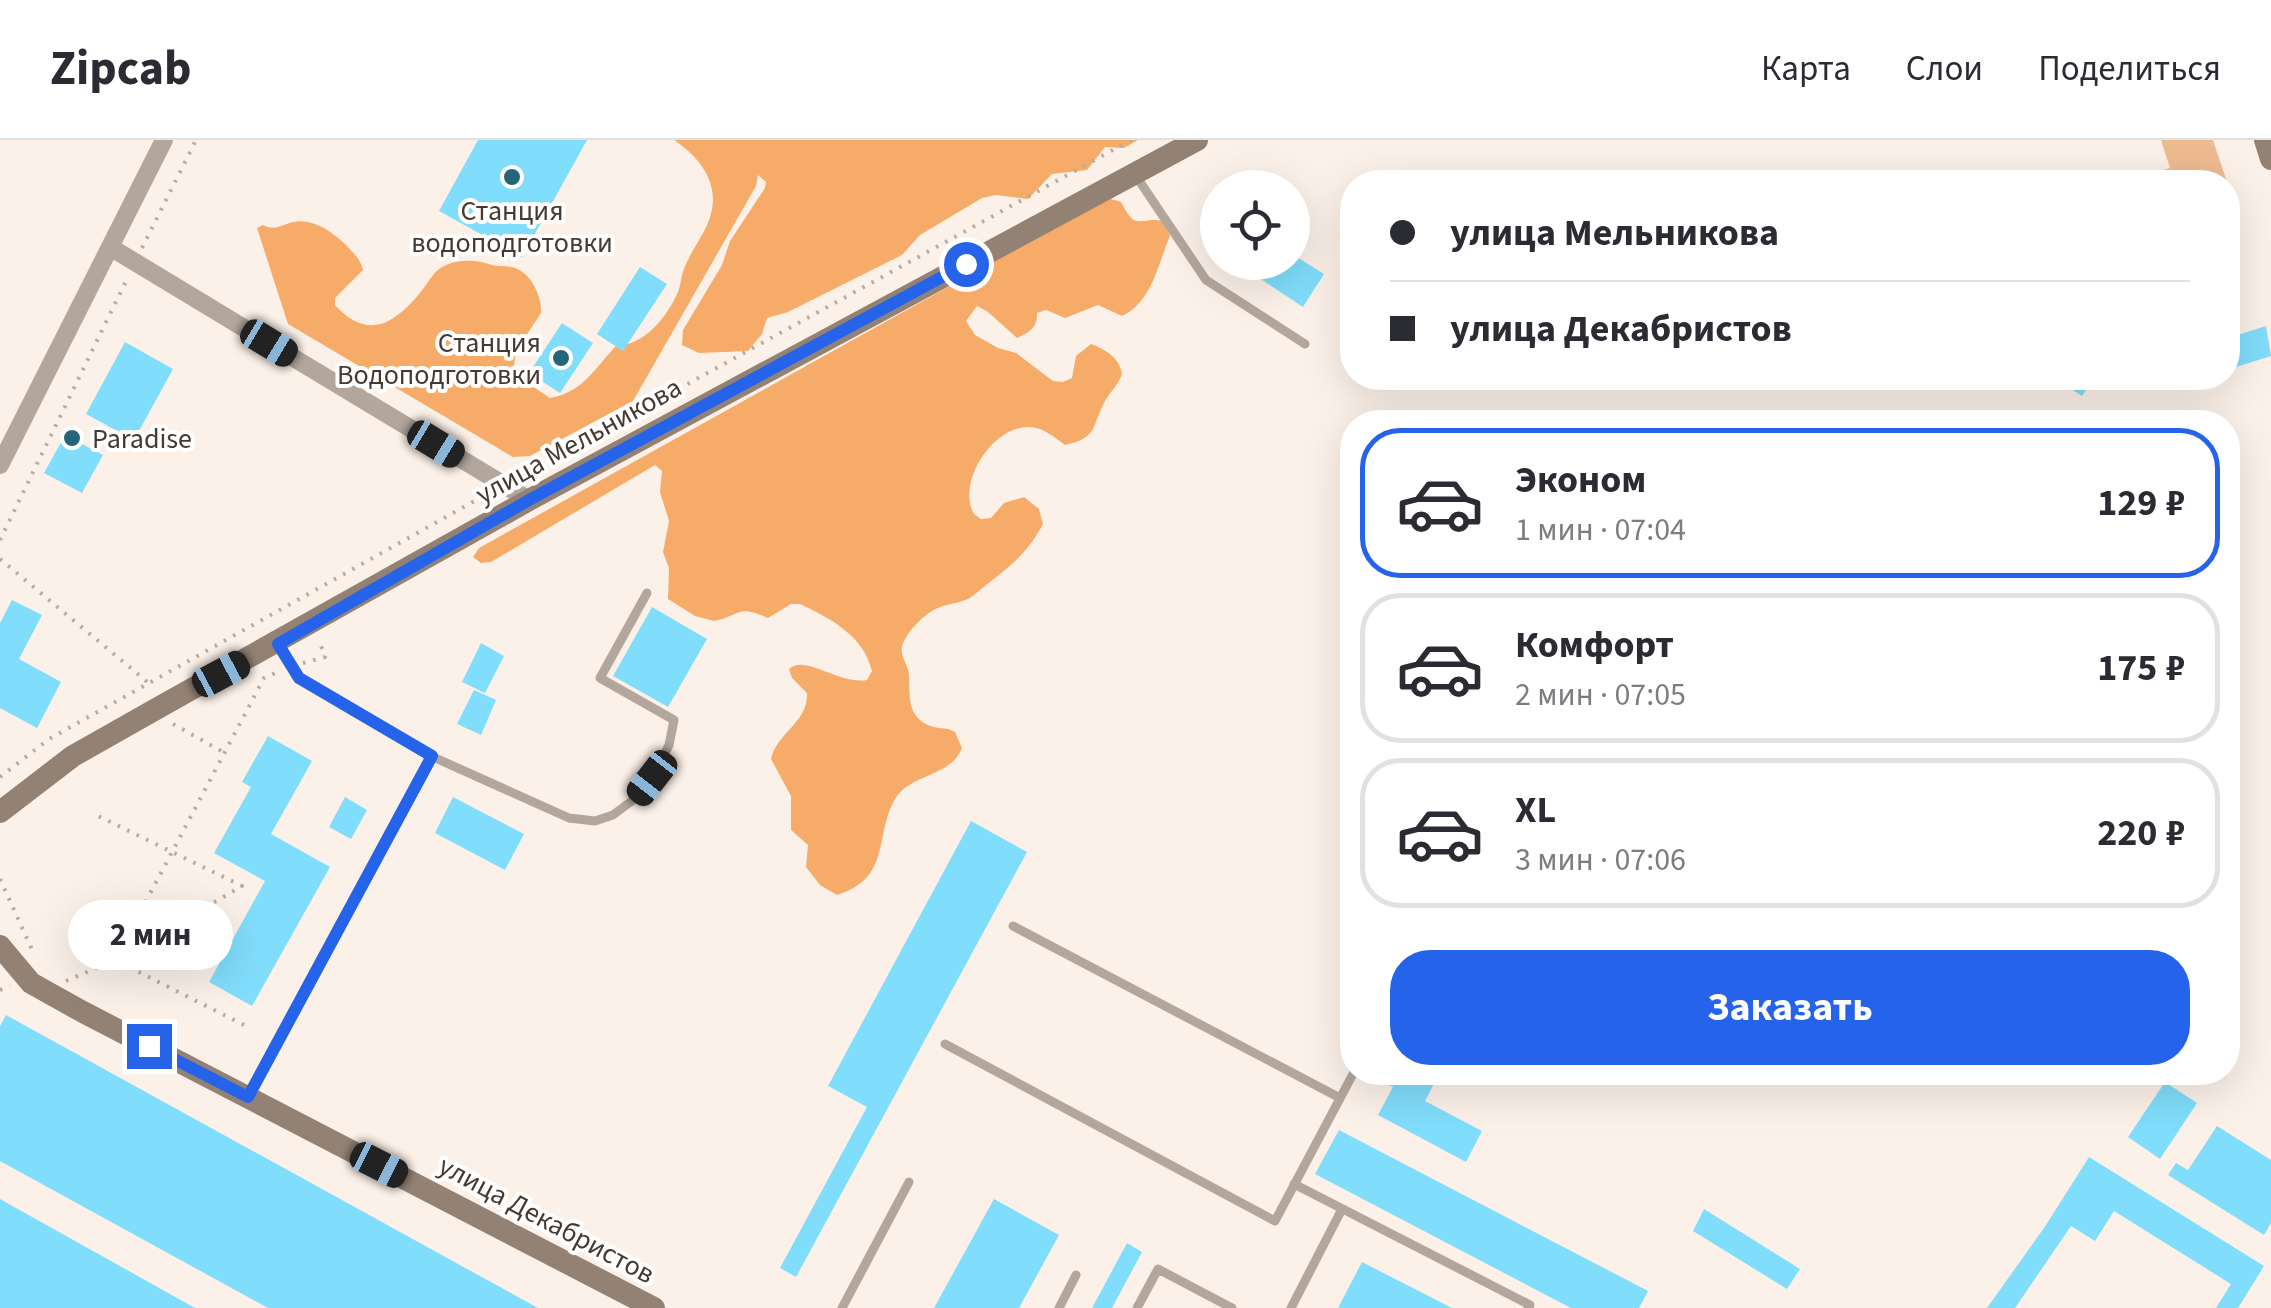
<!DOCTYPE html>
<html lang="ru">
<head>
<meta charset="utf-8">
<style>
  :root { --surface:#fff; --page:#f7f7f7; --text:#2b2b33; --muted:#7c7c81; --line:#e1e1e2; --accent:#2563eb }
  body { margin:0; font-family:"Source Sans 3",sans-serif; background:var(--page); color:var(--text); height:100vh; display:flex; flex-direction:column; font-size:38px; white-space:nowrap }
  * { box-sizing:border-box; margin:0 }
  p { font-size:32px; color:var(--muted) }
  .icon { flex:none; width:55px; height:55px; fill:none; stroke:currentColor; stroke-width:2; stroke-linecap:round; stroke-linejoin:round }
  .map { position:relative; flex:1; overflow:hidden }
  .details { position:absolute; left:1340px; top:270px; width:900px; height:675px; display:flex; flex-direction:column; background:var(--surface); border-radius:40px; box-shadow:0 10px 40px #0002 }
  .details>* { flex:none }
  .guide { position:absolute; left:1340px; top:30px; width:900px; height:220px; border-radius:40px; box-shadow:0 10px 40px #0002; display:grid; align-content:center; height:220px; padding:0 50px; background:var(--surface) }
  .tools { position:absolute; left:1200px; top:30px; display:grid; gap:20px }
  .tools a { display:grid; place-items:center; width:110px; height:110px; border-radius:50%; background:var(--surface); box-shadow:0 10px 40px #0002; font-size:50px }
  .end { position:absolute; width:45px; height:45px; margin:-22px; border:12px solid #2563eb; background:#fff; box-shadow:0 0 0 5px #fff }
  .from { border-radius:50% }
  .bubble { position:absolute; height:70px; border-radius:35px; background:var(--surface); box-shadow:0 10px 40px #0002; font-size:32px; font-weight:700; line-height:70px; text-align:center }
  .car { position:absolute; width:30px; height:60px; margin:-30px -15px; border-radius:12px; box-shadow:0 0 8px 2px #0007; background:linear-gradient(#222 24%,#8ab4d8 0 40%,#222 0 76%,#8ab4d8 0 86%,#222 0) }
  .guide b { display:flex; align-items:center; gap:35px; height:95px; font-size:38px }
  .guide b+b { border-top:2px solid var(--line) }
  .guide i { width:25px; height:25px; background:var(--text) }
  ul { padding:18px 0 0; list-style:none }
  li { display:flex; align-items:center; gap:30px; height:150px; margin:0 20px 15px; padding:0 30px; border:5px solid var(--line); border-radius:40px }
  li div { flex:1 }
  li b { display:block; font-size:38px }
  li em { font-style:normal; font-weight:700 }
  li.on { border-color:var(--accent) }
  li>.icon { width:90px; height:90px; stroke-width:1.5 }
  .cta { display:flex; gap:20px; margin-top:auto; padding:20px 50px }
  .cta a { flex:1; height:115px; border-radius:40px; background:var(--accent); color:#fff; font-size:40px; font-weight:700; line-height:115px; text-align:center }
  header { display:flex; align-items:center; gap:60px; box-sizing:border-box; height:140px; padding:0 50px; background:var(--surface); border-bottom:2px solid var(--line) }
  header strong { font-size:48px }
  nav { display:flex; gap:55px; margin-inline-start:auto; font-size:35px }
  .map>svg:first-child { display:block }
  .green { fill:#eebb91 }
  .forest { fill:#f7ab69 }
  .building { fill:#80ddfb }
  .lines { fill:none; stroke-linecap:round; stroke-linejoin:round }
  .path { stroke:#b6aba2; stroke-width:4; stroke-dasharray:2.5 8; stroke-linecap:butt }
  .lane { stroke:#b3a79d; stroke-width:9 }
  .street { stroke:#b3a79d; stroke-width:18 }
  .secondary { stroke:#938274; stroke-width:22 }
  .route { stroke:#2563eb; stroke-width:12 }
  .poi-dot { fill:#246579; stroke:#fff; stroke-width:4 }
  .labels { text-anchor:middle; stroke-width:8; stroke-linejoin:round; paint-order:stroke }
  .poi-label { font-size:28px; fill:#453a31; stroke:#fff }
  .street-label { font-size:28px; fill:#453a31; stroke:#fff }
</style>
</head>
<body>
<header>
<strong>Zipcab</strong>
<nav><a>Карта</a><a>Слои</a><a>Поделиться</a></nav>
</header>
<div class="map">
<svg width="2271" height="1168" viewBox="0 0 2271 1168">
  <rect width="100%" height="100%" fill="#fcf1e8"/>
  <!-- green -->
  <path class="green" d="M2161,0H2213L2227,42H2167L2163,30L2170,28Z"/>
  <!-- forest -->
  <path class="forest" d="M674,0H1138L1124,8L1105,7L1087,30L1052,34L1028,59L996,55L982,58L920,95L902,115L788,172L767,178L762,194L748,211L699,213L682,205L683,190L722,125L730,101L765,48L766,42L758,35L756,46L633,261L530,316L513,317L288,184L257,88L263,85C276,91 281,85 293,82C313,78 331,91 345,104C353,113 361,119 363,130L335,158V165C367,200 393,185 419,154C428,144 433,130 446,125C461,119 477,120 492,125C499,127 508,125 515,128C532,134 542,157 541,173L516,211L513,233L550,258C582,253 595,228 616,206C645,205 667,177 678,152C681,145 681,136 684,129C690,112 703,97 709,80C722,46 701,18 674,0Z
    M1108,58L1121,62C1137,93 1138,76 1163,81L1170,96C1158,124 1152,162 1122,176L1098,165L1065,178L1046,170L1037,173C1038,187 1029,193 1017,198L988,172L977,166L966,181L975,195L998,208L1016,213L1053,241L1063,242L1072,238L1076,216L1091,204C1105,209 1120,218 1122,234C1118,245 1111,251 1105,261C1091,287 1099,297 1065,305C1054,297 1044,288 1030,287C993,285 956,343 974,374L981,379L991,378L1004,363L1024,357L1039,369L1043,384C1024,420 1003,430 974,455C965,463 949,463 938,468C925,473 905,493 902,507C900,518 909,525 909,536C910,559 907,578 933,587C942,589 947,587 955,592L962,608C951,637 911,633 895,659C874,695 892,738 837,755L820,745L806,727L808,705L791,690V656L771,619C777,592 808,583 807,553L792,538L789,529C806,514 838,545 867,540L872,531C864,496 830,478 800,464H791L768,478C737,464 742,475 714,481L695,476L668,459L669,428L663,412L669,381L660,352L662,331L655,325L491,422L481,423L473,417L479,408Z"/>
  <!-- building -->
  <path class="building" d="M478,0H587L522,117L439,71Z
    M1292,114L1324,134L1303,167L1235,122H1292Z
    M640,127L667,144L623,211L597,194Z
    M562,183L593,203L560,253L529,233Z
    M2266,186L2271,216L2233,228L2228,198Z
    M125,202L173,229L134,300L86,274Z
    M2054,238H2094L2082,256Z
    M65,295L103,315L82,353L44,333Z
    M12,460L42,475L19,519L61,542L37,588L0,568V483Z
    M652,467L707,499L668,567L613,536Z
    M481,503L504,516L485,553L462,542Z
    M474,550L496,560L481,595L457,584Z
    M268,596L312,621L271,694L330,727L252,866L209,842L265,741L214,713L251,647L242,642Z
    M345,657L367,670L351,699L329,687Z
    M453,657L524,694L505,730L435,693Z
    M971,681L1027,712L796,1137L780,1128L867,967L828,946Z
    M6,875L538,1168H268L0,1021V886Z
    M1365,932H1440L1425,961L1482,991L1466,1022L1378,975L1393,947Z
    M2165,942L2197,963L2160,1019L2128,997Z
    M2217,986L2271,1020V1083L2264,1095L2168,1035L2176,1023L2188,1030Z
    M1339,990L1648,1151L1639,1168H1571L1315,1034Z
    M2089,1017L2264,1126L2238,1168H2216L2231,1144L2114,1071L2095,1101L2071,1086L2015,1168H1987L2046,1085Z
    M0,1059L195,1168H0Z
    M994,1059L1059,1095L1019,1168H934Z
    M1704,1069L1800,1129L1787,1149L1693,1091Z
    M1127,1103L1142,1112L1112,1168H1092Z
    M1362,1122L1452,1168H1338Z"/>
  <g class="lines">
    <!-- path -->
    <path class="path" d="M142,108L196,0
      M522,335L1131,0
      M0,400L127,139
      M0,419L151,545
      M303,523L325,517L319,500
      M173,584L225,613
      M0,637L49,599L487,354
      M0,739L34,814
      M66,841L115,820L242,746L94,674
      M0,850L10,846
      M244,885L115,820L264,538L280,531"/>
    <!-- lane -->
    <path class="lane" d="M1136,36L1206,140L1305,204
      M278,504L299,538L431,616L569,678L595,681L613,675L637,657L652,639L669,605L674,580L600,538L647,453
      M1013,786L1340,958
      M945,904L1275,1081L1354,932
      M248,957L431,616
      M1294,1044L1530,1165L1528,1168
      M842,1168L909,1042
      M1059,1168L1076,1135
      M1137,1168L1158,1129L1232,1168
      M1291,1168L1342,1069"/>
    <!-- street -->
    <path class="street" d="M110,107L529,360
      M0,325L164,0"/>
    <!-- secondary -->
    <path class="secondary" d="M2265,0L2271,19
      M0,672L73,616L165,564L529,360L1197,0
      M0,806L31,843L83,872L654,1168"/>
  </g>
  <g class="lines">
    <!-- route -->
    <path class="route" d="M149,906L248,957L432,616L299,538L278,504L529,360L966,124"/>
  </g>
  <!-- markers -->
  <g class="poi-dot">
    <circle cx="512" cy="37" r="10"/>
    <circle cx="561" cy="218" r="10"/>
    <circle cx="72" cy="298" r="10"/>
  </g>
  <g class="labels">
    <!-- poi labels -->
    <g class="poi-label">
      <text x="512" y="80">Станция<tspan x="512" dy="32">водоподготовки</tspan></text>
      <text x="541" y="212" text-anchor="end">Станция<tspan x="541" dy="32">Водоподготовки</tspan></text>
      <text x="92" y="308" text-anchor="start">Paradise</text>
    </g>
    <!-- street labels -->
    <g class="street-label">
      <text transform="translate(578 300) rotate(-29)" y="10">улица Мельникова</text>
      <text transform="translate(547 1079) rotate(28)" y="10">улица Декабристов</text>
    </g>
  </g>
</svg>
<div class="tools">
<a><svg class="icon" aria-label="locate" viewBox="0 0 24 24"><circle cx="12" cy="12" r="6"/><path d="M12 2v4M12 18v4M2 12h4M18 12h4"/></svg></a>
</div>
<i class="end from" style="left:966px;top:124px"></i>
<i class="end" style="left:149px;top:906px"></i>
<div class="bubble" style="left:68px;top:760px;width:165px">2 мин</div>
<i class="car" style="left:269px;top:203px;rotate:121deg"></i>
<i class="car" style="left:436px;top:304px;rotate:121deg"></i>
<i class="car" style="left:221px;top:534px;rotate:62deg"></i>
<i class="car" style="left:652px;top:638px;rotate:218deg"></i>
<i class="car" style="left:379px;top:1025px;rotate:117deg"></i>
<div class="guide">
<b><i class="from"></i>улица Мельникова</b>
<b><i></i>улица Декабристов</b>
</div>
<section class="details">
<ul>
<li class="on"><svg class="icon" aria-label="car" viewBox="0 0 24 24"><path d="M5 17H2v-5l4-1 3-4h7l3 4 3 1v5h-3M9 17h6M6 11h13"/><circle cx="7" cy="17" r="2"/><circle cx="17" cy="17" r="2"/></svg><div><b>Эконом</b><p>1 мин · 07:04</p></div><em>129 ₽</em></li>
<li><svg class="icon" aria-label="car" viewBox="0 0 24 24"><path d="M5 17H2v-5l4-1 3-4h7l3 4 3 1v5h-3M9 17h6M6 11h13"/><circle cx="7" cy="17" r="2"/><circle cx="17" cy="17" r="2"/></svg><div><b>Комфорт</b><p>2 мин · 07:05</p></div><em>175 ₽</em></li>
<li><svg class="icon" aria-label="car" viewBox="0 0 24 24"><path d="M5 17H2v-5l4-1 3-4h7l3 4 3 1v5h-3M9 17h6M6 11h13"/><circle cx="7" cy="17" r="2"/><circle cx="17" cy="17" r="2"/></svg><div><b>XL</b><p>3 мин · 07:06</p></div><em>220 ₽</em></li>
</ul>
<div class="cta"><a>Заказать</a></div>
</section>
</div>
</body>
</html>
